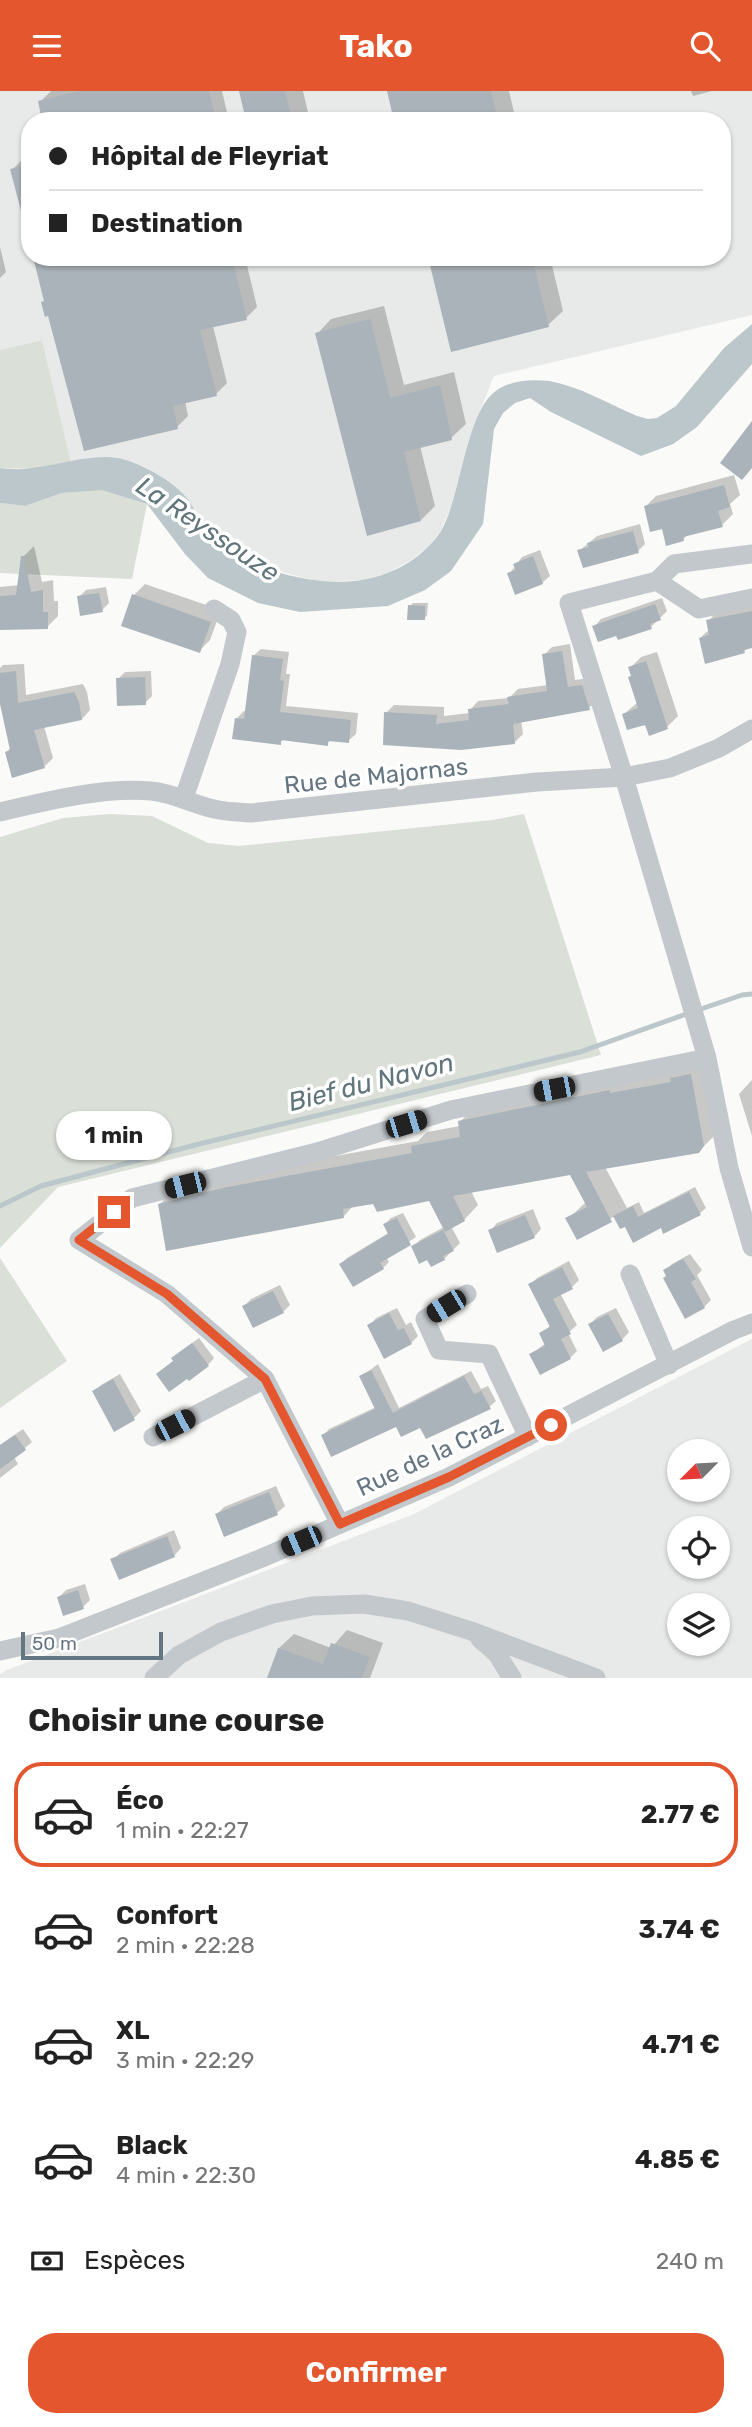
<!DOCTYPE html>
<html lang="fr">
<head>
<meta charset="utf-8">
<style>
  :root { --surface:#fff; --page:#f6f6f6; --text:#222; --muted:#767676; --line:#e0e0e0; --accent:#e4572e }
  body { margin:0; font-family:Rubik,sans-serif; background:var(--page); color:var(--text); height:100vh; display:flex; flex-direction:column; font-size:26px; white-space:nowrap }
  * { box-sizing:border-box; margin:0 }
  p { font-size:23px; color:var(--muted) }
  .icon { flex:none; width:38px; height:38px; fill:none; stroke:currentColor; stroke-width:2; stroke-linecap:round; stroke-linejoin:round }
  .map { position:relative; height:1587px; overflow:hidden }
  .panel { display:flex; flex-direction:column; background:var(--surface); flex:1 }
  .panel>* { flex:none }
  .hud { position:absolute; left:21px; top:21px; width:710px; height:154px; border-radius:28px; box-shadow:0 2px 5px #0004; display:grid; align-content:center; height:154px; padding:0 28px; background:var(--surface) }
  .needle { width:46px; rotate:246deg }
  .buttons { position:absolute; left:667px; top:1348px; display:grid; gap:14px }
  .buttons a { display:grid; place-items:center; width:63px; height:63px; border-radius:50%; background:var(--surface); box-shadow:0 2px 5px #0004; font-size:35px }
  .scale { position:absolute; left:21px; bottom:18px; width:142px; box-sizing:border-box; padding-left:7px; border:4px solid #657683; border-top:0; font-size:19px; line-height:24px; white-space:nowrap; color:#657683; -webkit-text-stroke:5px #fff; paint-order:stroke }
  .end { position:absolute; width:32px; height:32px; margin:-16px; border:9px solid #e4572e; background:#fff; box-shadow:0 0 0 4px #fff }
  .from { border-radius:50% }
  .bubble { position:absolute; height:49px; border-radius:24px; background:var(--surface); box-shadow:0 2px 5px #0004; font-size:23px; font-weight:700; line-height:49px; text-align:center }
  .car { position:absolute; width:21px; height:42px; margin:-21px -10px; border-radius:9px; box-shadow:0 0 5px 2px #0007; background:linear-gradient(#222 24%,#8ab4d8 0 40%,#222 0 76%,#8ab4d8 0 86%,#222 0) }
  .hud b { display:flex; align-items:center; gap:24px; height:66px; font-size:26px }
  .hud b+b { border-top:2px solid var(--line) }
  .hud i { width:18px; height:18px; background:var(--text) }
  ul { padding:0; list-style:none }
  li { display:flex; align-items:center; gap:21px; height:105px; margin:0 14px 10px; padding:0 14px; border:4px solid transparent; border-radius:28px }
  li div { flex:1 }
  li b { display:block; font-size:26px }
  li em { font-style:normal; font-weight:700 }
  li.current { border-color:var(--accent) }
  li>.icon { width:63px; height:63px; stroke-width:1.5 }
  h2 { padding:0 28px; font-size:32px; line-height:84px }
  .pay { display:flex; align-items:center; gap:18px; height:77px; padding:0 28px; font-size:26px }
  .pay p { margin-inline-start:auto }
  .button { display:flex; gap:14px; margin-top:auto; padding:14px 28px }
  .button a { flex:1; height:80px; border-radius:28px; background:var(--accent); color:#fff; font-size:28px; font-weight:700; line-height:80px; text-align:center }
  header { display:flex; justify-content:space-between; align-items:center; height:91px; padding:0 28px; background:var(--accent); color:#fff; font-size:32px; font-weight:700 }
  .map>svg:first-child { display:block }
  .built { fill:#e8e9e9; fill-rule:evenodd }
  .green { fill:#dadfd7 }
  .water { fill:#bbc7cb }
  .shadow { fill:#0003 }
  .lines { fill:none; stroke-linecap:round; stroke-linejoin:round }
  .stream { stroke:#bbc7cb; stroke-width:5 }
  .building { fill:#aab3b9 }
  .minor { stroke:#c3c8cc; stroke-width:19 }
  .route { stroke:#e4572e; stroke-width:9 }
  .labels { text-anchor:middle; stroke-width:7; stroke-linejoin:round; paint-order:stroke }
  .street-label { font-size:24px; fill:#657683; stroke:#fff }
  .water-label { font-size:26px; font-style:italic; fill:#60757c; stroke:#fff }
</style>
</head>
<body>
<header><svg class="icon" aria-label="menu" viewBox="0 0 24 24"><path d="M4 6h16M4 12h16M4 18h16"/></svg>Tako<svg class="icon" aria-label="search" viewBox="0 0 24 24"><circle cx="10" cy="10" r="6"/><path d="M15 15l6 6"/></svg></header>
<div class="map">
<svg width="752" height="1587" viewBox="0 0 752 1587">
  <rect width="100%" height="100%" fill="#fafaf8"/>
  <!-- built -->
  <path class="built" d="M0,0H752V224L494,285L474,335L450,418L440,441L428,456L411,469L387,482L364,489L319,491L260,475L223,448L199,427L184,404L147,377L123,368L100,367L71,371L42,249L0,259ZM30,30H723V166H30Z
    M752,1248V1587H0V1583L7,1579L414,1423ZM679,1360H718V1398H679ZM679,1437H718V1475H679ZM679,1514H718V1552H679Z"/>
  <!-- green -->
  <path class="green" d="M42,249L71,371L30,378L0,377V259Z
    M102,398L147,413L132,488L0,482V412L25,415L62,402Z
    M110,723L152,725L208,752L239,755L492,729L524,723L601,964L58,1096L0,1157V746L63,727Z
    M0,1167L67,1270L0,1317Z"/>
  <!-- water -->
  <path class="water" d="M752,233V273L697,336L673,353L641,365L551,321L530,307L515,312L503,322L494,338L483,433L451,480L425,499L388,515L300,521L258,512L208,487L185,463L147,413L102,399L62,402L25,415L0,412V377C10,378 21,379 32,377C62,374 97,360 126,369C145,375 172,390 185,405C191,411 194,420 200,427C210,440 247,471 262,476C301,490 348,498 387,482C407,475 429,459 441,440C461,406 466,319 497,299C512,289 532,288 549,290C579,295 609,313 637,325L648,328L657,327L676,315L724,257Z"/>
  <!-- shadow -->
  <path class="shadow" d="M51,0H222L229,30H52L40,11Z
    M240,0H303L310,30H248Z
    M388,0H509L516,30H396Z
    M691,0H712L693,5Z
    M30,66V148L12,79L23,68Z
    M0,156L6,181L0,187Z
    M35,166H245L257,216L246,227L213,235L227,292L216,303L185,310L188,325L177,336L46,209Z
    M430,166H550L563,220L548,234Z
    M384,215L404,294L454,281L466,333L451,347L420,355L435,415L421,429L317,243L331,228Z
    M734,384L740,404L730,413L733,423L722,434L688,443L683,449L663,436L645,416L656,405Z
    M640,433L645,453L638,460H579L597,445Z
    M34,455L42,491L53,489L54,510H58V525L47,536L0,538V496L19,494L23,466Z
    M540,459L550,485L542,492L509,483L522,466Z
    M145,493L221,519L210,549L199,560L134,504Z
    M106,496L109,512L102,519L79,506L86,499Z
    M662,507L667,520L651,536L617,543L594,536L601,528Z
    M413,512H428L427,524L424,528L410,515Z
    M752,512V555L744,560L700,547L710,538L708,530L719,519Z
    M570,553L575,589L590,587L597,609L589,617L521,629L523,643L515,651L386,622L394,614L444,616V625L470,622V619L478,610L509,607L518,598L548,594L544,564L552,556Z
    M261,558L289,561L286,583H290L286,615L358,622L356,643L348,650L331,649L327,653L284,648L280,652L237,627L244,620H247L253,565Z
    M657,561L678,625L667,636L624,623L638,611L630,577L641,566Z
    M24,573L26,604L83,593L87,601L90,619L82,628L44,635L53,667L45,675L13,684L7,661L11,656L0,611V577L3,574Z
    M151,580L152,605L145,612L118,588L125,581Z
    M705,969L718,1039L713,1046L698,1061L605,1076L627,1117L639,1111L644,1122L695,1096L706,1117L700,1122L664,1141L661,1135L626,1133L615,1125L578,1147L568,1128L586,1111L571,1082L471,1100L478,1114L464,1129L451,1135L460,1152L444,1168L428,1167L413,1156L420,1149L444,1136L430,1108L374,1111L354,1114L344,1125L159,1114L174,1099L242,1082L418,1050L427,1041L460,1035V1031L474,1016Z
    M752,989V1045L739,1003Z
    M533,1118L541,1138L534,1146L490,1140L497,1132Z
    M403,1122L416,1146L386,1166L389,1171L383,1177L341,1173L347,1167L390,1141L385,1133L391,1127Z
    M690,1163L702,1179L697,1184L711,1209L704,1216L668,1185L665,1180L672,1173Z
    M569,1170L579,1189L572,1196L560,1202L577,1234L568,1242L577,1260L570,1267L531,1263L546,1252L541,1243L551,1234L530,1194L537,1187Z
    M280,1194L290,1214L283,1221L244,1215L251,1208Z
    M397,1217L406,1234L411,1231L418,1245L411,1252L369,1235L376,1227Z
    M616,1217L629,1241L622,1249L590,1233L597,1226Z
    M199,1247L214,1267L208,1274L175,1269L180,1261Z
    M378,1273L399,1317L471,1280L481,1298L488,1295L496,1310L489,1316L421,1335L396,1333L323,1345L329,1338L376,1316L361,1286Z
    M120,1283L141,1320L134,1327L115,1338L94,1301L101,1294Z
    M23,1338L32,1351L14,1366L18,1373L0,1387V1354Z
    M276,1395L285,1415L277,1422L217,1423L224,1416Z
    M174,1439L181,1457L174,1465L113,1469L120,1462Z
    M85,1493L90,1509L83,1516L59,1506L66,1499Z
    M347,1539L383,1552L370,1587H269L279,1557L294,1543L331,1557Z"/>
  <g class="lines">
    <!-- stream -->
    <path class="stream" d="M698,919L742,904L752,903
      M0,1115L41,1095L195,1054L580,961L689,922"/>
  </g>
  <!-- building -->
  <path class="building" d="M79,0H209L216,30H42L38,10Z
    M239,0H285L292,30H246Z
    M387,0H491L498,30H394Z
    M30,73V134L25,135L10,78Z
    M33,166H232L247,229L200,239L217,305L173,315L178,338L84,360L48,225L45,226L41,211L44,210Z
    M428,166H532L549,236L451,261Z
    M370,228L390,307L440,294L452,349L404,361L421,430L367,445L315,242Z
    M752,330V377L742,389L720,372Z
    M724,394L730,416L718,420L723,436L683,446L684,450L666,455L662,438L650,441L644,415Z
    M633,440L639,462L583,477L577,459L589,456L587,452Z
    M21,465H24L31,501L43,499V521H48V538L0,539V505L16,504Z
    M533,465L543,493L515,504L507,482L516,479L513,473Z
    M99,502L103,521L80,525L77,505Z
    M132,503L211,531L200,562L121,535Z
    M655,513L661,529L650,533L652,538L618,549L616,545L598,551L592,535Z
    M408,514L425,515V529H407Z
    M752,520V557L744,559L745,562L705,573L699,547L709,544L706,529Z
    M562,560L568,596L582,594L590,619L513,633L515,653L461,659L383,654L384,621L437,624L436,633L469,629L468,618L509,613L507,606L547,600L542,563Z
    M252,564L283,568L280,589L284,590L280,621L351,629L349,652L328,650V655L281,649V654L232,648L235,627L244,628Z
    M646,570L668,638L649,645L645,634L627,639L622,623L638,617L628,586L631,585L628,576Z
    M16,580L18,612L74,601L79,611L82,629L34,639L45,677L12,687L5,661L10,659L0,613V582Z
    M145,586L146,614L117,615L116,587Z
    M691,983L704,1055L699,1062L586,1081L612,1131L577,1149L565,1127L587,1116L570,1084L453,1105L465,1130L445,1141L429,1110L377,1121L373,1113L343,1118L344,1127L166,1160L158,1113L227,1096L412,1062L411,1055L460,1046L458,1030L610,999V1002L671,991L670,987Z
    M689,1101L701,1124L663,1143L661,1137L633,1152L625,1136L620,1138L613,1125L633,1115L638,1126Z
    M525,1124L535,1147L497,1162L488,1139Z
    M397,1127L411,1154L380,1172L384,1178L353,1196L339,1173L388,1143L383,1133Z
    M443,1139L454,1160L443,1165L445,1169L431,1176L427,1169L419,1173L411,1155Z
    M683,1168L696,1188L691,1191L705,1217L685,1228L663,1187L666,1185L663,1179Z
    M562,1176L573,1198L553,1208L571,1243L561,1248L571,1268L540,1284L529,1263L545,1255L539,1242L550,1236L528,1193Z
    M273,1200L284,1222L253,1237L242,1215Z
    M389,1222L398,1239L404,1237L412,1253L384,1268L367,1234Z
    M608,1223L623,1250L603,1261L588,1233Z
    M192,1252L209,1275L189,1290L187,1288L169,1301L156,1283L173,1270L171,1267Z
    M371,1279L393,1322L464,1285L474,1303L481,1300L491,1318L426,1348L420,1337L401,1346L396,1336L331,1366L321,1344L375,1318L359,1285Z
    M113,1288L135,1329L114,1341L92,1300Z
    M15,1344L26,1359L0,1378V1354Z
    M269,1401L278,1424L224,1446L215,1423Z
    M167,1445L175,1466L119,1489L110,1468Z
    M78,1499L84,1518L63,1525L57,1506Z
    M331,1552L370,1566L362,1587H267L278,1557L323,1573Z"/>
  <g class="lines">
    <!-- minor -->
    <path class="minor" d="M657,490L674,473L752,463
      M752,507L699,518L657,490L569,512L624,686L707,967L729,1077L752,1156
      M184,707L230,573L237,541L231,529L214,518
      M0,721C46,710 103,696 151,700C175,702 195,715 219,719C229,721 240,721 251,722L537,691L624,686L670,677L719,657L752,638
      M630,1183L669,1274
      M467,1203L425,1228L439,1259L489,1263L528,1346
      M265,1288L167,1203L79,1149L132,1107L317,1061L451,1019L707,967
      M153,1346L265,1288L340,1433
      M480,1548L497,1563L512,1587
      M0,1560L59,1547L262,1467L449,1386L734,1239L752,1232
      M154,1587L179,1564L221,1541L272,1523L312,1515L364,1513L408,1520L471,1540L596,1587"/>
  </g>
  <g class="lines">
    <!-- route -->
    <path class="route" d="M114,1121L79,1149L167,1203L265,1288L340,1433L449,1386L551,1334"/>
  </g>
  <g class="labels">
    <!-- street labels -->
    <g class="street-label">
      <text transform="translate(376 685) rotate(-6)" y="8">Rue de Majornas</text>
      <text transform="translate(430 1365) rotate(-25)" y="8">Rue de la Craz</text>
    </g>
    <!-- water labels -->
    <g class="water-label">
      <text transform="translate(208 438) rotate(34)" y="9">La Reyssouze</text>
      <text transform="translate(371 991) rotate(-14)" y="9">Bief du Navon</text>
    </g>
  </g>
</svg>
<div class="buttons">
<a><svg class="needle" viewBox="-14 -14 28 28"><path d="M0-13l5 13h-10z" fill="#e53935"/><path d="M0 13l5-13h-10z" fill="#767676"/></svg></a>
<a><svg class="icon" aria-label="locate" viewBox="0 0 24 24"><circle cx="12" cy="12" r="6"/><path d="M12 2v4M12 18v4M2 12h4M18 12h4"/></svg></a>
<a><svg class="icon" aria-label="layers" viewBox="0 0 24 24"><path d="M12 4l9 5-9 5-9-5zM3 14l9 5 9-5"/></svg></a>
</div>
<div class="scale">50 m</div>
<i class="end from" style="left:551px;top:1334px"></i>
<i class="end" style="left:114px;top:1121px"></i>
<div class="bubble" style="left:56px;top:1020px;width:116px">1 min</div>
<i class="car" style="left:554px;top:998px;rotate:259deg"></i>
<i class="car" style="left:406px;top:1033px;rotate:73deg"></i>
<i class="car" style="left:185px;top:1094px;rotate:256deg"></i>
<i class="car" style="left:446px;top:1215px;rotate:239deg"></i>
<i class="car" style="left:175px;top:1334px;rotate:63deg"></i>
<i class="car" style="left:301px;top:1450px;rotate:247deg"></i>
<div class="hud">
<b><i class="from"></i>Hôpital de Fleyriat</b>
<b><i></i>Destination</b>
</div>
</div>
<section class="panel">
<h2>Choisir une course</h2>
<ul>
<li class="current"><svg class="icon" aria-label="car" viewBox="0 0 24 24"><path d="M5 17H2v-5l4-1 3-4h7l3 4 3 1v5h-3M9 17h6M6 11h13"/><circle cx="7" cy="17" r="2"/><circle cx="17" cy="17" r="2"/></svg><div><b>Éco</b><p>1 min · 22:27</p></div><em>2.77 €</em></li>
<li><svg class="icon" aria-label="car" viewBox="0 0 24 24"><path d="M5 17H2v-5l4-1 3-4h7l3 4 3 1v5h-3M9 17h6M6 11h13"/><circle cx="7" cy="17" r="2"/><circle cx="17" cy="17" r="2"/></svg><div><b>Confort</b><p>2 min · 22:28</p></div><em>3.74 €</em></li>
<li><svg class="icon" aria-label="car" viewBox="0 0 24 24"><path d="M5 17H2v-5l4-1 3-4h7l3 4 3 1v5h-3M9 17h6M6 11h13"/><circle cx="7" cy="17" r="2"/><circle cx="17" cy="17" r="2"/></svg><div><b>XL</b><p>3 min · 22:29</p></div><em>4.71 €</em></li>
<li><svg class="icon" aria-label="car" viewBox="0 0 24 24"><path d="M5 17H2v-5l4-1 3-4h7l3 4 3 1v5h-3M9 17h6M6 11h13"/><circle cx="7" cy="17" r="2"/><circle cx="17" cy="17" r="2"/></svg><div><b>Black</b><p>4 min · 22:30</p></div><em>4.85 €</em></li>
</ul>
<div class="pay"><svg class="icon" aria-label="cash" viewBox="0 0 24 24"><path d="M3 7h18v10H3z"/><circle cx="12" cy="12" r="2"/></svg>Espèces<p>240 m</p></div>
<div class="button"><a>Confirmer</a></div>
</section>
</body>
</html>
